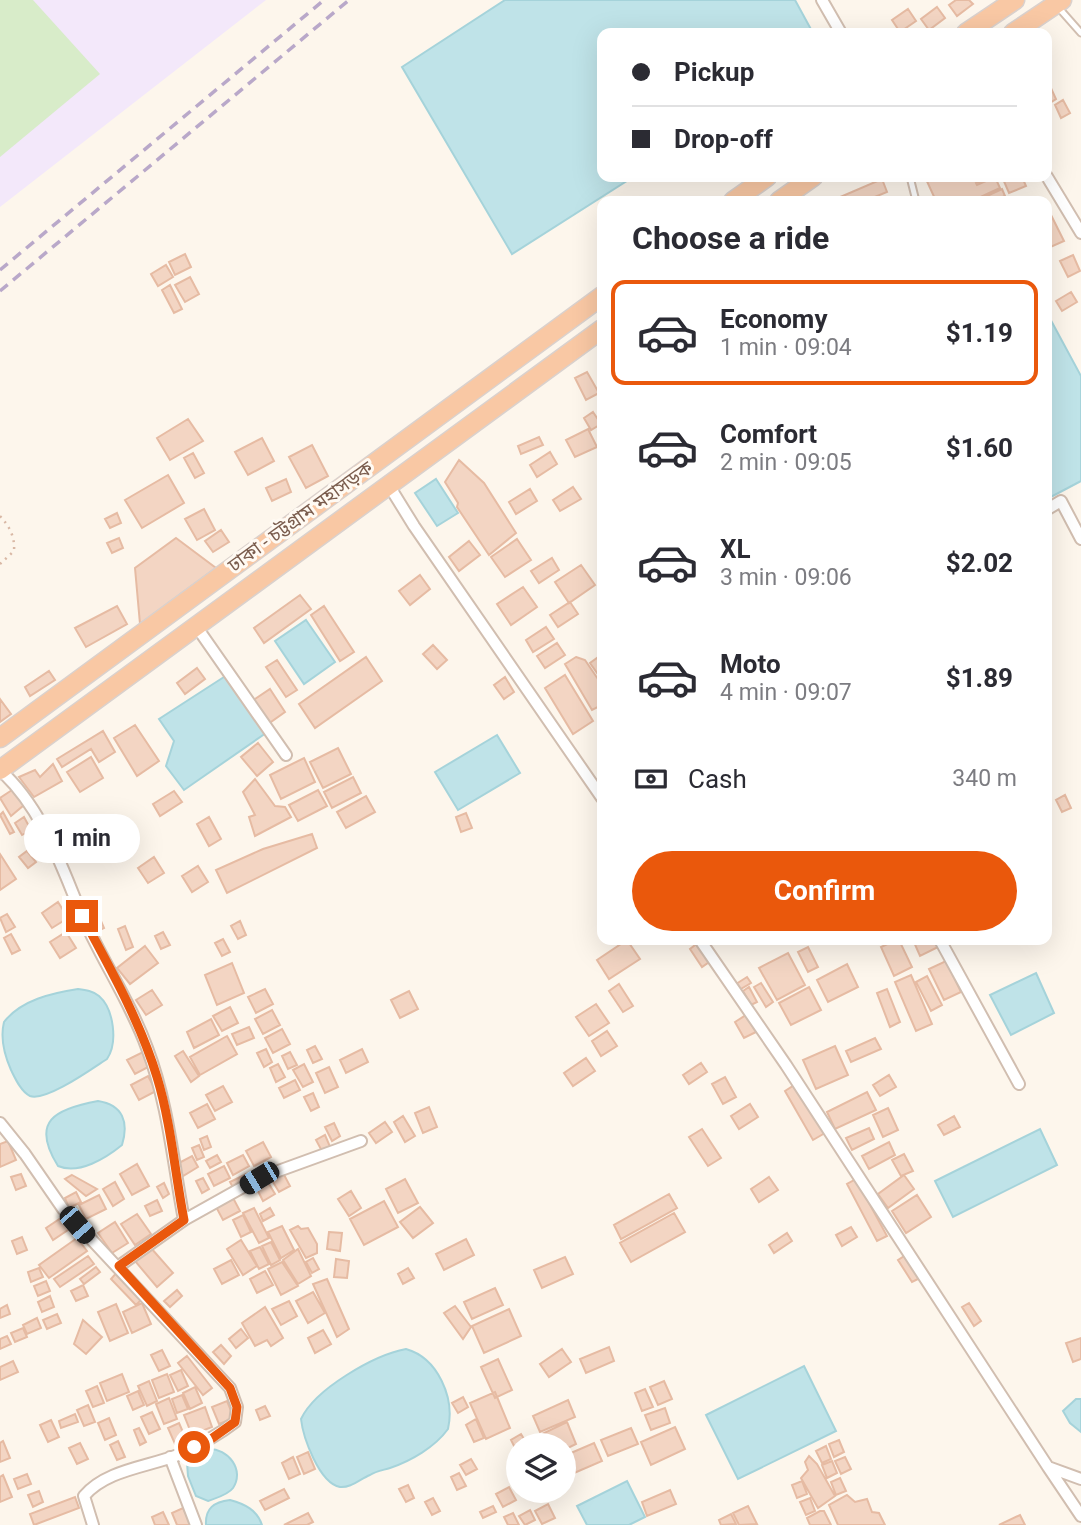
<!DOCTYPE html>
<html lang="en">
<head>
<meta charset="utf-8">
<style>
  :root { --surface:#fff; --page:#f2f2f3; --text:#2b2b33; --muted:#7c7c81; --line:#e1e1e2; --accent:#ea580c }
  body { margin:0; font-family:Roboto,"Noto Sans Bengali",sans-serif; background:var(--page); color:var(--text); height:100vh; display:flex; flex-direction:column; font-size:26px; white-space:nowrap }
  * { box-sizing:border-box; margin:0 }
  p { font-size:23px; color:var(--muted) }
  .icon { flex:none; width:38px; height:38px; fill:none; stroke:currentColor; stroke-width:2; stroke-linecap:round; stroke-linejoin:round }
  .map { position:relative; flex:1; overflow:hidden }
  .sheet { position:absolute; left:597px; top:196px; width:455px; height:749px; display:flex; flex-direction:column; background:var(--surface); border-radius:14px; box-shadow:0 7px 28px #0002 }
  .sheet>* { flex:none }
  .guide { position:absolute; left:597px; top:28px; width:455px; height:154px; border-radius:14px; box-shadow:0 7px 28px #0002; display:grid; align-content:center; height:154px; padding:0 35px; background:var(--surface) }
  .controls { position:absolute; left:506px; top:1433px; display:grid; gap:14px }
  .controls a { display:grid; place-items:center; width:70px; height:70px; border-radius:50%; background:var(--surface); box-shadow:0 7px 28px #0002; font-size:35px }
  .end { position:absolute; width:32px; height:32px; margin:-16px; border:9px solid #ea580c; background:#fff; box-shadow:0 0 0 4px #fff }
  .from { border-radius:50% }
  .bubble { position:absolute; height:49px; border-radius:24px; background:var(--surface); box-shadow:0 7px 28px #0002; font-size:23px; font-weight:700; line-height:49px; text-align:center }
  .car { position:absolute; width:21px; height:42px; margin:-21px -10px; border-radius:9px; box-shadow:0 0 5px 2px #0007; background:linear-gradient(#222 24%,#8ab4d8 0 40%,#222 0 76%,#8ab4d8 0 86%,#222 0) }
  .guide b { display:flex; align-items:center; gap:24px; height:66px; font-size:26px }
  .guide b+b { border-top:2px solid var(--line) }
  .guide i { width:18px; height:18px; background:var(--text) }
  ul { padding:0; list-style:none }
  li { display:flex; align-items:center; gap:21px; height:105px; margin:0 14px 10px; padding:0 21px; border:4px solid transparent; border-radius:14px }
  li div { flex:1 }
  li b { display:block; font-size:26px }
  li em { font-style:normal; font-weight:700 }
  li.current { border-color:var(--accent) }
  li>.icon { width:63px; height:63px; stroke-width:1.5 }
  h2 { padding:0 35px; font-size:32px; line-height:84px }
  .pay { display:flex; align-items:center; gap:18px; height:77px; padding:0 35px; font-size:26px }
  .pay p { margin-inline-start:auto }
  .primary-button { display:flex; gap:14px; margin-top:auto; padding:14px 35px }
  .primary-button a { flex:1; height:80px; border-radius:42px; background:var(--accent); color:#fff; font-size:28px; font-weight:700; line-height:80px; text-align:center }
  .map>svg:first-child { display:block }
  .education { fill:#f3e8fa }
  .green { fill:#d8ecc9 }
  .water { fill:#bfe3e8; stroke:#a5d3da; stroke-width:2 }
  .building { fill:#f3d5c3; stroke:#e6bba3; stroke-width:2 }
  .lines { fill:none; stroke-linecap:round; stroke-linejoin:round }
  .service-casing { stroke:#d1beb0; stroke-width:9 }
  .minor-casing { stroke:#d1beb0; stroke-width:14 }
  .trunk-casing { stroke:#dad1cd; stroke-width:21 }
  .path { stroke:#d9b8a5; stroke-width:2.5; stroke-dasharray:2 5; stroke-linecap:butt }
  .service { stroke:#fff; stroke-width:5 }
  .minor { stroke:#fff; stroke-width:10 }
  .trunk { stroke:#f9c8a4; stroke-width:18 }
  .rail { stroke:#b9a8c9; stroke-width:3.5; stroke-dasharray:10 7; stroke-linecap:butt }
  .route { stroke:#ea580c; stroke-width:9 }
  .labels { text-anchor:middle; stroke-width:6; stroke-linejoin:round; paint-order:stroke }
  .street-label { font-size:19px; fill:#7a5c4d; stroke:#fffaf3 }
</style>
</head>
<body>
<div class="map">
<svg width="1081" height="1525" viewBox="0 0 1081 1525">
  <rect width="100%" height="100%" fill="#fdf6ec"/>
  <!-- education -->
  <path class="education" d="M0,0H266L0,207Z"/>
  <!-- green -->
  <path class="green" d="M0,0H33L100,74L0,157Z"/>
  <!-- water -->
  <path class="water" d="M505,0H795L813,33H602V177H633L512,254L402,67Z
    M1047,313L1081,376V481L1047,499Z
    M436,479L458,513L437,526L415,493Z
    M306,620L335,662L304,684L275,641Z
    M227,675L266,733L184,790L166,766L174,741L159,719Z
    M497,735L520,773L458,810L435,772Z
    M1036,973L1054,1013L1011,1035L990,995Z
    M78,989C86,990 93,991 99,996C114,1009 118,1043 107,1059C93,1068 46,1102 30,1096C21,1092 15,1078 11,1070C4,1054 0,1038 4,1022C21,1000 52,993 78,989Z
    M98,1101C123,1105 129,1122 122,1145C106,1158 79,1175 58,1166C30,1121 55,1109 98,1101Z
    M1040,1129L1057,1165L953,1217L935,1181Z
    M406,1349C438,1358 455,1398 448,1429C435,1447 411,1461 390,1468C384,1470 376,1471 370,1475C360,1479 351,1488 340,1487C319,1483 303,1437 301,1419C315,1389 374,1355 406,1349Z
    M804,1366L836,1431L738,1479L706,1415Z
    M1076,1399H1081V1432L1070,1423L1063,1411Z
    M208,1449C228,1448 245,1470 233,1488C228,1495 216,1498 208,1501L196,1496L188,1476L187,1463L195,1455Z
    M627,1481L645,1517L629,1525H587L577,1506Z
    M230,1500C245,1504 257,1510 262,1525H206C205,1508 214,1502 230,1500Z"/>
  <!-- building -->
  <path class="building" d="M956,0H969L973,4L957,16L949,5Z
    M937,7L945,18L929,30L921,19Z
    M908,9L916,21L900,32L892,20Z
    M1050,86L1056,99L1048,104L1046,88Z
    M1063,100L1070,113L1061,118L1055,105Z
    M925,177H985L986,179L976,183L977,185L995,177L1000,188L972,201H936Z
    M1008,177H1022L1026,186L1009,193L1003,179Z
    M882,179L887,192L865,201H831Z
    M1002,189L1005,196L993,201H976Z
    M1050,213L1064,241L1046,249V215Z
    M185,254L191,267L175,275L169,262Z
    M1073,255L1080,271L1068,277L1060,261Z
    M166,265L173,277L158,286L151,274Z
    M190,277L199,294L185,302L175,285Z
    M170,285L182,309L174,313L162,290Z
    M1071,292L1077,302L1062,311L1056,301Z
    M587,372L599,393L586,400L575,378Z
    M593,412L601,424L591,430L584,418Z
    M188,419L203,441L170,460L157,438Z
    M588,429L597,447L575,457L566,440Z
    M539,437L543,445L521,454L518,446Z
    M262,438L274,461L248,475L235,452Z
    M312,445L328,476L306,488L289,457Z
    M550,452L557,464L537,477L530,465Z
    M193,453L204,473L195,478L184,458Z
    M459,460L484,483L516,533L489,555L457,507L458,503L445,482Z
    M168,475L184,503L142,528L125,500Z
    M286,479L291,492L272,501L266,488Z
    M573,487L581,499L560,511L553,500Z
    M530,489L537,501L516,514L509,502Z
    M204,509L215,530L197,540L185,519Z
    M117,513L121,523L110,528L105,519Z
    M221,530L229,542L213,552L205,541Z
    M119,538L123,548L112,553L107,543Z
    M176,538L216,568L140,624L135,568Z
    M517,539L531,560L505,577L491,557Z
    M469,541L480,555L459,571L449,557Z
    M552,558L559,570L539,583L531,571Z
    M581,565L595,585L569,603L555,582Z
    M420,575L430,589L410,605L399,591Z
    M523,587L537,607L511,625L497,604Z
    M300,595L311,609L264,643L254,628Z
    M570,602L578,614L558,627L550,615Z
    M117,606L127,624L86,647L75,628Z
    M324,606L354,652L340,661L311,615Z
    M546,627L554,639L533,652L526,640Z
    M557,643L565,655L545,668L537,656Z
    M433,645L447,660L437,669L423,654Z
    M366,657L382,681L315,728L299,704Z
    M576,657L585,660L602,685V705L592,710L565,664Z
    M597,658L602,665V680L590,663Z
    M277,660L297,690L286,697L266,667Z
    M197,668L205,679L185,694L177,683Z
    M49,671L55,680L30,696L25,687Z
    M565,675L593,721L573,734L545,688Z
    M505,677L514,692L504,699L494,685Z
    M270,689L285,712L268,724L252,701Z
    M0,699L11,714L0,722Z
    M135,725L159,761L137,776L114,738Z
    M103,731L115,752L99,762L91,749L62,767L57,759Z
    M258,743L273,762L257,776L241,757Z
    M338,748L351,774L323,788L310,762Z
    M91,757L103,778L80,792L67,772Z
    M304,758L315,782L281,799L270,775Z
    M53,764L62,781L34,797L19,777L35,770L40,777Z
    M353,777L361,793L332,808L324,792Z
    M255,779L275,806L285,807L291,817L255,836L249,817L255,815L243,792Z
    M12,790L24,805L11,816L0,798Z
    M318,790L327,806L298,821L289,805Z
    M174,791L182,802L160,816L153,804Z
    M1065,795L1071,808L1062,812L1056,800Z
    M366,796L375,812L346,828L337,812Z
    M3,812L14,832L10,834L0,815Z
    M466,813L472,828L461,832L456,817Z
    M24,817L31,830L22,835L15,823Z
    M209,817L221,839L209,846L197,824Z
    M312,834L317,848L227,893L216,870L263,849Z
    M27,851L36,862L28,868L19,857Z
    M0,854L16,879L0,890Z
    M154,857L164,873L148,883L138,868Z
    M198,866L208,882L192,892L182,876Z
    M58,902L68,918L52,928L42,913Z
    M7,914L15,927L6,932L0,918Z
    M98,914L104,928L96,932L89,918Z
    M240,921L246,935L238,939L231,926Z
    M125,926L133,947L126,950L118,929Z
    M66,932L76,948L60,958L50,942Z
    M163,932L170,945L161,949L155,936Z
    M11,934L20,950L12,954L4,938Z
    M223,939L230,952L222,956L215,943Z
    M627,940L640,959L609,979L597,960Z
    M896,940H899L912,967L894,976L881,947Z
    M913,940H934L938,947L920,956Z
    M699,942L712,960L702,967L690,949Z
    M145,946L158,963L130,984L117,968Z
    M808,947L818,967L808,972L798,952Z
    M788,953L805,985L777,1000L759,968Z
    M946,961L961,992L944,1000L929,969Z
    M232,963L244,993L217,1005L205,975Z
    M847,964L858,987L828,1002L817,980Z
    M911,975L932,1024L916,1031L895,982Z
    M927,976L942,1005L931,1011L916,982Z
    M747,977L751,983L739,990L736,984Z
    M761,983L773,1002L766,1007L754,987Z
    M619,984L633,1006L623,1012L609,991Z
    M749,987L757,1002L751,1005L743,991Z
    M809,987L821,1010L791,1025L779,1003Z
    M265,989L273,1004L256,1013L248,997Z
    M887,989L900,1022L890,1027L877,993Z
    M152,990L162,1005L146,1015L136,1000Z
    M409,991L418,1009L400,1018L391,1000Z
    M596,1004L609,1023L589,1036L576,1017Z
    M230,1007L238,1023L222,1031L213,1016Z
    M272,1010L280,1025L263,1034L255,1019Z
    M746,1015L756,1032L744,1038L735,1022Z
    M211,1019L219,1035L194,1048L187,1032Z
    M249,1027L254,1038L237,1045L232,1034Z
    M282,1029L290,1044L273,1053L265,1038Z
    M607,1031L617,1046L601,1056L592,1041Z
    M227,1036L237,1054L200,1075L190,1057Z
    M875,1038L881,1049L851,1062L846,1051Z
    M315,1046L322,1059L313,1063L307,1050Z
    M835,1046L848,1075L816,1089L803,1060Z
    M266,1049L272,1062L264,1067L257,1053Z
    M362,1049L368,1062L346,1073L340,1060Z
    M183,1051L199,1076L191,1082L175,1056Z
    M143,1052L150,1066L135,1074L127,1060Z
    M290,1052L297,1065L288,1069L282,1056Z
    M586,1058L595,1071L573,1086L564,1073Z
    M701,1063L707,1072L689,1084L683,1075Z
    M278,1064L285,1077L276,1082L270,1068Z
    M304,1064L313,1082L303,1087L293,1070Z
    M329,1067L338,1087L325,1093L316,1073Z
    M889,1075L896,1087L880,1096L873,1085Z
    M148,1076L156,1091L139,1100L131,1085Z
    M725,1077L736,1097L723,1104L712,1084Z
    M295,1080L300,1090L284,1098L279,1088Z
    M796,1084L825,1133L813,1140L785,1091Z
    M223,1086L232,1102L215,1111L206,1095Z
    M867,1092L876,1110L835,1129L827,1112Z
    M313,1093L319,1107L311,1111L304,1097Z
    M207,1104L215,1119L198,1128L190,1113Z
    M750,1104L758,1117L739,1129L731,1116Z
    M429,1107L437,1127L423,1133L415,1113Z
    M888,1108L898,1130L883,1137L873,1115Z
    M403,1116L415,1136L405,1142L394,1122Z
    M954,1116L960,1127L944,1135L938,1125Z
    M385,1122L392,1132L376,1143L369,1133Z
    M334,1123L340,1136L332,1141L325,1127Z
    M869,1128L874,1139L852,1150L846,1138Z
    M702,1129L721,1158L708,1166L689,1137Z
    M325,1135L331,1149L323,1153L316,1140Z
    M207,1136L211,1147L204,1150L200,1139Z
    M8,1141L16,1160L0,1167V1144Z
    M263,1142L271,1157L254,1166L246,1151Z
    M889,1142L895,1155L869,1169L862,1156Z
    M199,1145L204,1157L197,1160L192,1148Z
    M904,1154L913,1171L901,1176L892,1160Z
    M217,1155L221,1162L210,1168L206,1161Z
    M243,1155L249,1166L233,1175L227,1163Z
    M192,1156L198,1167L183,1176L177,1164Z
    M137,1164L149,1186L132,1195L120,1174Z
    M224,1166L230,1178L214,1186L208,1174Z
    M282,1171L290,1186L279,1192L270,1177Z
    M21,1174L26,1186L16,1190L11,1177Z
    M246,1174L252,1185L236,1193L230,1182Z
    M72,1175L97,1189L86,1196L65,1179Z
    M904,1175L914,1189L888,1208L878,1194Z
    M769,1177L778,1190L759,1202L751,1189Z
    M203,1178L209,1189L202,1193L196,1181Z
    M266,1179L275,1194L263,1201L255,1185Z
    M405,1179L418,1203L398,1213L386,1189Z
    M856,1179L887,1236L877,1241L847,1184Z
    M115,1182L124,1199L113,1206L103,1189Z
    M164,1183L169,1194L163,1198L157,1187Z
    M351,1191L361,1208L349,1216L338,1199Z
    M76,1192L81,1202L69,1208L65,1198Z
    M669,1194L677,1208L621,1239L614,1225Z
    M99,1195L106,1209L86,1219L79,1205Z
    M917,1195L931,1217L906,1233L892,1211Z
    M232,1196L240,1211L223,1220L215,1205Z
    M157,1200L162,1211L150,1216L145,1206Z
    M384,1201L398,1227L364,1245L350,1219Z
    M420,1207L433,1223L413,1238L400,1222Z
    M254,1208L269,1238L259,1243L243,1213Z
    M270,1208L274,1215L263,1221L260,1214Z
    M674,1213L685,1232L631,1262L620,1243Z
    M137,1214L151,1234L135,1245L121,1224Z
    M243,1215L251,1232L241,1237L233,1220Z
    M64,1216L71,1228L53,1240L46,1228Z
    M115,1222L128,1243L112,1253L98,1233Z
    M282,1226L294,1250L281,1258L268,1232Z
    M298,1226L301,1229L308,1228L317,1244V1253L306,1258L290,1230Z
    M851,1227L857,1237L842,1246L836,1235Z
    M329,1232L342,1233L340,1251L327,1249Z
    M787,1233L792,1241L774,1253L769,1245Z
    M22,1237L27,1250L17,1254L12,1241Z
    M77,1238L87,1251L49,1278L39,1265Z
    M466,1239L474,1255L444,1270L436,1254Z
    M241,1240L257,1266L243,1275L227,1249Z
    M271,1242L280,1260L271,1265L262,1246Z
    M260,1247L269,1264L259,1269L250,1251Z
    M151,1248L173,1273L157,1287L135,1261Z
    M298,1249L311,1276L298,1284L283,1260Z
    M906,1255L920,1278L912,1282L898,1260Z
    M88,1256L94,1264L60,1287L54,1279Z
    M565,1257L573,1274L542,1288L534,1270Z
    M313,1258L319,1269L312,1273L306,1262Z
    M336,1259L349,1261L347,1278L334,1277Z
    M231,1260L239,1275L222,1284L214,1269Z
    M282,1262L298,1286L281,1295L268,1269Z
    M96,1267L100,1272L84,1284L80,1279Z
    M39,1268L43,1277L31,1282L28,1272Z
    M408,1268L414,1278L403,1284L398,1274Z
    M119,1270L144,1297L136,1305L111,1279Z
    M265,1271L273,1285L257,1293L250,1279Z
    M327,1279L349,1329L337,1337L313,1284Z
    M46,1281L50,1291L38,1296L34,1286Z
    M83,1285L88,1296L76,1301L71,1291Z
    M495,1288L503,1305L472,1319L464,1302Z
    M177,1290L182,1296L170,1307L164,1301Z
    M313,1292L325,1313L308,1323L296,1301Z
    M50,1296L54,1307L42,1312L38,1302Z
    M289,1301L297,1316L281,1325L272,1309Z
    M142,1303L151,1324L132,1333L123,1312Z
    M969,1303L981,1321L974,1326L962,1307Z
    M116,1304L128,1333L110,1341L98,1312Z
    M7,1305L10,1314L0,1318V1309Z
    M455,1306L471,1327L463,1339L444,1313Z
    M265,1307L283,1338L271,1346L267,1340L255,1346L242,1323Z
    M509,1309L521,1336L484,1353L472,1326Z
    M57,1314L61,1323L47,1329L43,1320Z
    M37,1318L41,1328L27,1334L23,1325Z
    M83,1320L102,1337L86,1354L74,1344Z
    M23,1328L27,1337L15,1342L11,1333Z
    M241,1329L248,1338L236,1348L229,1339Z
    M323,1330L331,1344L315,1353L308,1338Z
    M7,1336L11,1344L0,1349V1339Z
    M1081,1338V1359L1073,1362L1066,1343Z
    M221,1345L231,1356L224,1364L213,1352Z
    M609,1347L614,1361L586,1373L580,1359Z
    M562,1349L571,1362L549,1377L540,1364Z
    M162,1350L170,1366L159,1371L151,1355Z
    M187,1356L212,1388L203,1395L178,1363Z
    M498,1359L512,1390L495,1398L481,1367Z
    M13,1361L18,1372L0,1380V1367Z
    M181,1370L188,1386L178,1391L170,1375Z
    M122,1374L129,1392L107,1401L100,1383Z
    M167,1374L174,1392L159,1398L152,1380Z
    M149,1381L157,1401L147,1406L138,1386Z
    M664,1381L672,1399L658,1405L650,1387Z
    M97,1386L104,1403L93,1407L86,1391Z
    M195,1387L202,1403L190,1409L183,1393Z
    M645,1389L653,1407L642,1411L635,1393Z
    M138,1391L144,1405L133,1410L127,1396Z
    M495,1392L510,1428L486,1439L470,1403Z
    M182,1395L188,1409L177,1413L172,1399Z
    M463,1397L468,1407L458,1413L452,1403Z
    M169,1398L177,1419L164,1424L156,1404Z
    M568,1400L575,1417L540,1432L533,1416Z
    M227,1401L234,1418L219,1424L212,1407Z
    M88,1405L95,1422L84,1426L77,1410Z
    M265,1406L270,1416L260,1420L256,1410Z
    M205,1407L212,1427L192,1435L184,1415Z
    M665,1408L670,1423L651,1430L645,1415Z
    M152,1412L160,1429L149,1434L141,1417Z
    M75,1414L78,1422L61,1428L59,1421Z
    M109,1418L116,1435L105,1440L98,1423Z
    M476,1419L484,1438L474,1442L466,1425Z
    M51,1420L59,1437L48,1442L40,1425Z
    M567,1422L576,1444L564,1450V1446H545L540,1435Z
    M179,1423L186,1439L175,1444L168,1428Z
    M675,1427L685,1449L651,1465L641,1442Z
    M139,1428L146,1442L140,1445L134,1430Z
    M631,1428L638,1444L608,1456L601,1440Z
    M521,1434L527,1444L518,1446L516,1450L511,1440Z
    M839,1440L844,1452L834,1457L829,1444Z
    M3,1441L10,1458L0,1462V1443Z
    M118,1441L125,1457L117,1460L110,1445Z
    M80,1443L88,1459L77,1464L69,1448Z
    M594,1443L602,1461L565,1477L564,1456Z
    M826,1446L831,1459L822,1463L816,1451Z
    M308,1452L315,1469L304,1474L297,1457Z
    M809,1456L817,1464L835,1496L818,1508L801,1478L808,1470L805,1462Z
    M293,1457L300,1474L289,1479L282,1463Z
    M845,1457L851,1469L841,1474L835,1461Z
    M471,1459L477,1469L466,1475L460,1465Z
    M832,1461L837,1473L827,1478L822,1465Z
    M459,1473L466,1486L457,1490L451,1477Z
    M27,1474L31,1484L18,1489L14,1479Z
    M3,1475L12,1497L0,1502V1477Z
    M840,1478L846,1491L836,1495L831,1482Z
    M802,1481L807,1494L797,1498L792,1485Z
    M408,1485L414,1498L406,1502L399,1489Z
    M509,1487L516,1500L503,1507L496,1494Z
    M284,1489L289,1498L265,1510L260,1501Z
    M670,1490L676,1504L647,1516L642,1502Z
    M39,1491L43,1502L33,1507L28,1495Z
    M847,1495L855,1502L867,1499L872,1512L879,1513L885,1525H838L829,1505Z
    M75,1497L79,1508L34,1525L30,1514Z
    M433,1498L440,1511L432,1515L425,1502Z
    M810,1498L815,1511L806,1515L800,1502Z
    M548,1504L555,1518L542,1524L535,1511Z
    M493,1506L496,1512L483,1518L480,1512Z
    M748,1506L757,1524L739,1525L733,1513Z
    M183,1508L191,1525H177L172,1513Z
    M530,1510L535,1520L525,1525L519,1516Z
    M820,1511H824L831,1525H810L807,1518Z
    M163,1512L169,1525H155L152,1517Z
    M308,1513L313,1522L307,1525H284Z
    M513,1513L519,1525H508L504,1517Z
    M731,1514L736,1524L721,1525L719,1520Z
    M1020,1515L1025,1525H999Z"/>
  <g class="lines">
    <!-- service casing -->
    <g class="service-casing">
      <path id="service" d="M1058,7L1081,33
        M910,177L916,201"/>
    </g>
    <!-- minor casing -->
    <g class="minor-casing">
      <path id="minor" d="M822,0L841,33
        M1046,175L1081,233
        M388,484L414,526L602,798
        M1046,510L1061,501L1081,539
        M196,626L286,755
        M0,770C42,808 60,863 81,913C101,959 130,1001 147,1048C168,1103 173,1162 184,1220
        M700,940L786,1065L1048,1467L1081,1479
        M940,940L1019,1084
        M0,1123L25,1154L63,1209L230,1388L237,1407L235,1422C217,1436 198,1446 178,1455C147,1467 106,1470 84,1496L93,1525
        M119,1266L184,1220L259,1178L361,1141
        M170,1457L196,1525
        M1048,1467L1081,1516"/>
    </g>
    <!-- trunk casing -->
    <g class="trunk-casing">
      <path id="trunk" d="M966,33L1015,0
        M1013,33L1062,0
        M733,201L767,177
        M779,201L813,177
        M0,738L602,296
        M0,770L602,329"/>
    </g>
    <!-- path -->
    <path class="path" d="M0,516C10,527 15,537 14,551L0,564"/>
    <!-- service -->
    <use href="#service" class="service"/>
    <!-- minor -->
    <use href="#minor" class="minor"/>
    <!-- trunk -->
    <use href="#trunk" class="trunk"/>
    <!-- rail -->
    <path class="rail" d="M0,270L324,0
      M0,291L349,0"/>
  </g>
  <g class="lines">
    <!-- route -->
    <path class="route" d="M82,916C110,968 140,1021 157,1077C171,1123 175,1173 184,1220L119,1266L230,1388L237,1407L235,1422L211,1439L194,1447"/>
  </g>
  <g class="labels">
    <!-- street labels -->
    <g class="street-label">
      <text transform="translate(300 516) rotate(-36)" y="7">ঢাকা - চট্টগ্রাম মহাসড়ক</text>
    </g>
  </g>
</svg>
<div class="controls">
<a><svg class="icon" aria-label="layers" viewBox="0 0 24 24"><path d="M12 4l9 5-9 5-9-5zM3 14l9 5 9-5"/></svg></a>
</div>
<i class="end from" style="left:194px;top:1447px"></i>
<i class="end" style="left:82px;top:916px"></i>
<div class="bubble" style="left:24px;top:814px;width:116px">1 min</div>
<i class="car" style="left:259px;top:1178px;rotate:239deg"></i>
<i class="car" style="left:77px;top:1225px;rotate:139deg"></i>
<div class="guide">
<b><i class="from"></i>Pickup</b>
<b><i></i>Drop-off</b>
</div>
<section class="sheet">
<h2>Choose a ride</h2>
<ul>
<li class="current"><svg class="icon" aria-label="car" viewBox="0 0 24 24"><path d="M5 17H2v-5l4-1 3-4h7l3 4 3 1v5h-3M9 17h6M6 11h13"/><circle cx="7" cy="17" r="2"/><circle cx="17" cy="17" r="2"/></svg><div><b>Economy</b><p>1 min · 09:04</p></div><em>$1.19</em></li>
<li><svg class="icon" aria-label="car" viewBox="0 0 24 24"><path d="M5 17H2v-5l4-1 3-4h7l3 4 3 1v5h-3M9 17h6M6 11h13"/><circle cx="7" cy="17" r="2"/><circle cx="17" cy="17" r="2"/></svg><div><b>Comfort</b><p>2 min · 09:05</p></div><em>$1.60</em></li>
<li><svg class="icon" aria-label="car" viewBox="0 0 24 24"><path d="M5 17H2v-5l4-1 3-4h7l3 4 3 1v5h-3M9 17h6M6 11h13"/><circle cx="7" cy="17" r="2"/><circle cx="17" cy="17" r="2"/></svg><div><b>XL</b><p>3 min · 09:06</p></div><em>$2.02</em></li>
<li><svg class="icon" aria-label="car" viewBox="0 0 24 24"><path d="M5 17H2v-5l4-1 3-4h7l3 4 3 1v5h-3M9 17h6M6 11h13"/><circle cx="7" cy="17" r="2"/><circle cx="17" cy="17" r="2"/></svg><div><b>Moto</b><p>4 min · 09:07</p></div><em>$1.89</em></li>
</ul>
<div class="pay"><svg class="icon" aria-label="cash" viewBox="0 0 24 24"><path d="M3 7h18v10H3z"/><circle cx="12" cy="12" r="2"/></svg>Cash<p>340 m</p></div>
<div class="primary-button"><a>Confirm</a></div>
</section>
</div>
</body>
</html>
